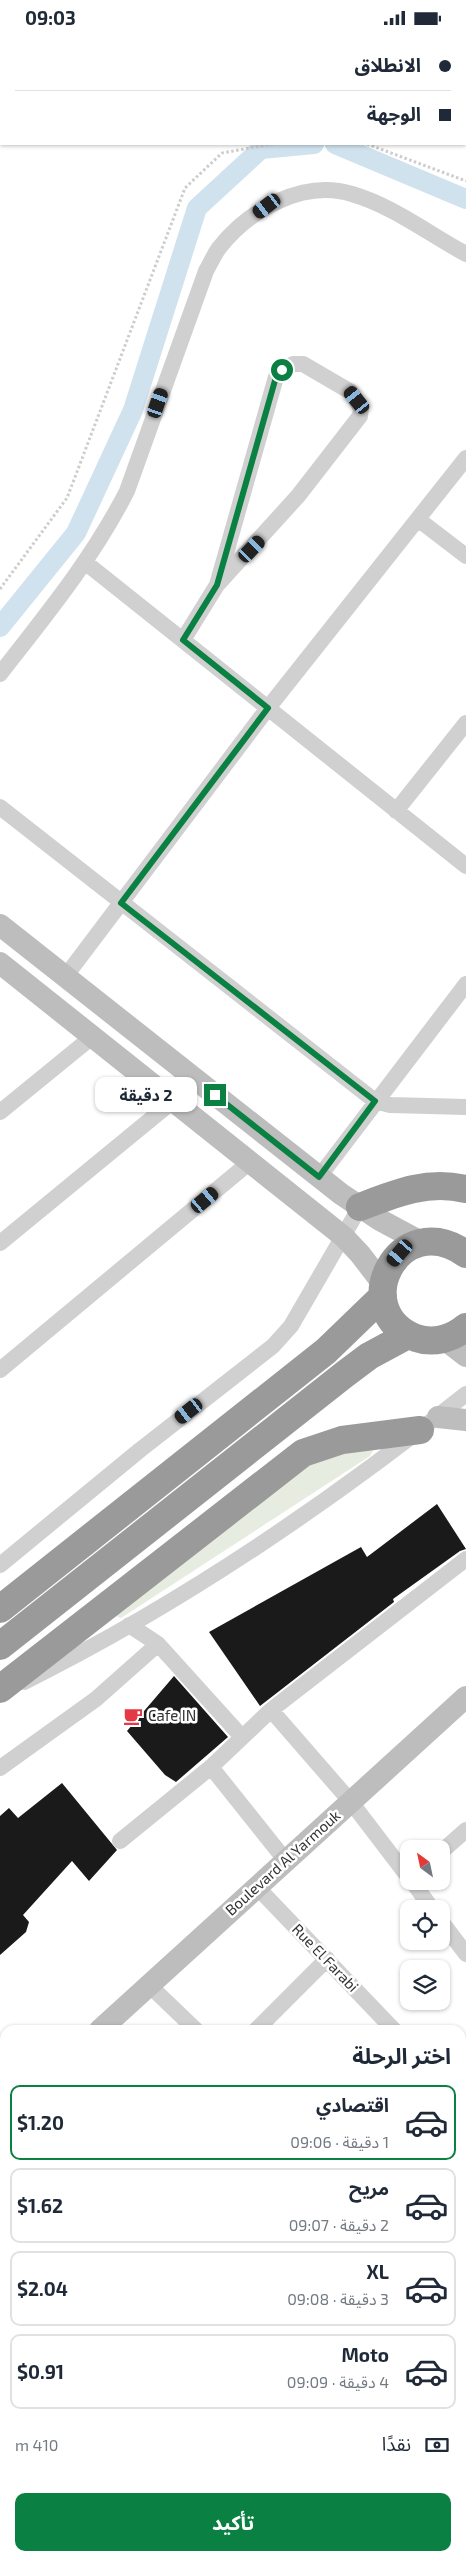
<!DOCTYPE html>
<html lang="ar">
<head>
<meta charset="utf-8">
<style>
  :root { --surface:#fff; --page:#f6f6f7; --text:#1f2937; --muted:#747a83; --line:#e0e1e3; --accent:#0b8043 }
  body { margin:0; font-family:"Exo 2","Noto Sans Arabic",sans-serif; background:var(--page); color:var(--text); direction:rtl; height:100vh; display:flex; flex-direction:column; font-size:19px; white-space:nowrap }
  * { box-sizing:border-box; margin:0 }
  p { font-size:16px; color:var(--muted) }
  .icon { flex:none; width:28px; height:28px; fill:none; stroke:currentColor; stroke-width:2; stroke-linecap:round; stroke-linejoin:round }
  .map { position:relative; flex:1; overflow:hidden; direction:ltr }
  .details { position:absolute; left:0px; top:1990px; width:466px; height:536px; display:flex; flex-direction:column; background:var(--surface); border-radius:15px 15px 0 0; box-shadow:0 1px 4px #0004; direction:rtl }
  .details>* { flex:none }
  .top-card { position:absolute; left:0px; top:0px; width:466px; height:110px; box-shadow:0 1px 4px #0004; direction:rtl; display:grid; align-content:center; height:110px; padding:0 15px; background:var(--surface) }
  .needle { width:32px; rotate:327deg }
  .fabs { position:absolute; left:400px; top:1805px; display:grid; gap:10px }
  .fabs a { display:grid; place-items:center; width:50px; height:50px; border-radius:10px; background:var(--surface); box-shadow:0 1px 4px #0004; font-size:25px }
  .end { position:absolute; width:22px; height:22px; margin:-11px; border:6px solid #0b8043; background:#fff; box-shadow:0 0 0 2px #fff }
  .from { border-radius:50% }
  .bubble { position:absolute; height:35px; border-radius:10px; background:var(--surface); box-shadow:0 1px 4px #0004; font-size:16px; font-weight:700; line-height:35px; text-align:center; direction:rtl }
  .car { position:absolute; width:15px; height:30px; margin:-15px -8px; border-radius:6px; box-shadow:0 0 4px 1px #0007; background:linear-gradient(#222 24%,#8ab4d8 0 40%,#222 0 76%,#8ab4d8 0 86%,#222 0) }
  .top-card b { display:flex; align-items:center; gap:18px; height:48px; font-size:19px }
  .top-card b+b { border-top:1px solid var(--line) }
  .top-card i { width:12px; height:12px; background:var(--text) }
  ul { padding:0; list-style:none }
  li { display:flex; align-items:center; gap:15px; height:75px; margin:0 10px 8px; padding:0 5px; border:2px solid var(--line); border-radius:10px }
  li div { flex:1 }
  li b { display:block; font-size:19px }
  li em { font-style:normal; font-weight:700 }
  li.on { border-color:var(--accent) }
  li>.icon { width:45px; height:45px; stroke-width:1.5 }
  h2 { padding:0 15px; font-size:22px; line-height:60px }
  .pay { display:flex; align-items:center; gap:12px; height:55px; padding:0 15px; font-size:19px }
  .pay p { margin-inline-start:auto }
  .cta { display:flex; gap:10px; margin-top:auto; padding:10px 15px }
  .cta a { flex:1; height:58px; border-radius:10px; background:var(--accent); color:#fff; font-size:20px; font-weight:700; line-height:58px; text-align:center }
  .status { display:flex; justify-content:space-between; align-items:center; height:35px; padding:0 25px; background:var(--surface); direction:ltr }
  .status svg { height:14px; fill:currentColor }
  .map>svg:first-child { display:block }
  .green { fill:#e6ecdf }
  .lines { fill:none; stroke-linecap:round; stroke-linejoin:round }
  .canal { stroke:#cfe2ee; stroke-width:20 }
  .building { fill:#1a1a1a }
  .path { stroke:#cdcdcd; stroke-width:3; stroke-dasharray:2.5 2.5; stroke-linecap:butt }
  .street { stroke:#d0d0d0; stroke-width:16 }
  .secondary { stroke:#bdbdbd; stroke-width:22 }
  .highway { stroke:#9a9a9a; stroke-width:28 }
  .route { stroke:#0b8043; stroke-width:6 }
  .labels { text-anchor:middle; stroke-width:5; stroke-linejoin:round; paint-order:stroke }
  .poi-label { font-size:15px; fill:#333; stroke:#fff; text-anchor:start }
  .street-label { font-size:15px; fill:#333; stroke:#fff }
</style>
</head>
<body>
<div class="status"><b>09:03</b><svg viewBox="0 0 49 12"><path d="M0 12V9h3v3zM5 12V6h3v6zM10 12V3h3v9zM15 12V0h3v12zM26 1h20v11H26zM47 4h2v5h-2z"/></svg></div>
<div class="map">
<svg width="466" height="2526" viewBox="0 0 466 2526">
  <rect width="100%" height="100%" fill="#fff"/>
  <!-- green -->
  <path class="green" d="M374,1413L370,1421L121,1583L116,1581L216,1497L312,1423Z"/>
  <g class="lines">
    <!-- canal -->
    <path class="canal" d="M335,109L466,164
      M0,592L76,498L133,375L197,173L261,114L314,109"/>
  </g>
  <!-- building -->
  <path class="building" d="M437,1469L466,1514L460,1516L393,1564L394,1567L260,1671L209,1597L361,1512L367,1522Z
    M174,1641L228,1702L176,1747L165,1740L127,1696Z
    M62,1748L117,1815L89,1846L72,1826L23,1880L29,1887L26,1897L0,1920V1781L9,1773L18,1783Z"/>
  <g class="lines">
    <!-- path -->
    <path class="path" d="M367,109L466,146
      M0,554L67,463L185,153L222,118L273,109"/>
    <!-- street -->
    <path class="street" d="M419,485L466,521
      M86,528L466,831
      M183,605L217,550L276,342L293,329H303L351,357L361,373L360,381L298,461L217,550
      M0,639C46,580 93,523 127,456L206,236C210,229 214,220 219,213C249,175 303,144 352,159C393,171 429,199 466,219
      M0,772L375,1066L390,1070L466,1072
      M396,776L466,688
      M65,942L268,673L466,423
      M0,1077L92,1002
      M319,1142L466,949
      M0,1208L173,1066
      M0,1335L250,1127
      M0,1530L140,1415L273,1311L291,1291L360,1172
      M129,1590L158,1609L242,1702
      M24,1647C181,1569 329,1468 466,1359
      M271,1675L351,1767L409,1843
      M211,1732L286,1826
      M0,1733L96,1664L158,1609
      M120,1806L211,1732L271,1675L466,1524
      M441,1817L466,1795
      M412,1846L432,1874
      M257,1852L394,1995
      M441,1886L466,1919
      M149,1950L196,1995
      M256,1995L327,1924
      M461,2030L466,2020
      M461,2125H466
      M461,2189H466
      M0,2244L5,2240
      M0,2276L5,2281
      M461,2310H466
      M0,2357L5,2352
      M461,2360H466
      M0,2476L5,2472
      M320,2521L327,2526
      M420,2521L424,2526
      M74,2526L79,2521
      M221,2526L224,2521"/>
    <!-- secondary -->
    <path class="secondary" d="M0,890L341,1159L380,1185L421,1207
      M0,928L344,1202L360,1219L383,1249
      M444,1304L466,1321
      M438,1382L466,1385
      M100,1995L466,1662
      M0,2086L5,2081"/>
    <!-- highway -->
    <path class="highway" d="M360,1172C396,1158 427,1145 466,1154
      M466,1219C398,1171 346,1276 416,1303C433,1309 452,1304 466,1292
      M0,1574L326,1316L383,1261
      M0,1611L345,1339L369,1321L408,1300
      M0,1654L303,1418L342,1405L420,1395"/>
  </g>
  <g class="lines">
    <!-- route -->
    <path class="route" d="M215,1060L319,1142L375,1066L121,868L268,673L183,605L217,550L272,356L276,342L282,335"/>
  </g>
  <!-- icons -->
  <defs>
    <g id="cafe-bare" transform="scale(1.5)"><path d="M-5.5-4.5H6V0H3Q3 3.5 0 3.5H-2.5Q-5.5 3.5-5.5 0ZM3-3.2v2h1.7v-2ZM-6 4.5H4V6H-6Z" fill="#e63946" stroke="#fff" stroke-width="2.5" paint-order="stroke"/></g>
  </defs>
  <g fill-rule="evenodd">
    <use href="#cafe-bare" x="133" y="1681"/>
  </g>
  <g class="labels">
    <!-- poi labels -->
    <g class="poi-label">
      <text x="148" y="1686">Cafe IN</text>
    </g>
    <!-- street labels -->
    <g class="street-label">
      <text transform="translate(283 1828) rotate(-42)" y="5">Boulevard Al Yarmouk</text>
      <text transform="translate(325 1923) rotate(46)" y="5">Rue El Farabi</text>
    </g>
  </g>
</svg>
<div class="fabs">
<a><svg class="needle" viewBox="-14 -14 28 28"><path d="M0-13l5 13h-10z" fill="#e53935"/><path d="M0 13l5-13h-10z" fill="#747a83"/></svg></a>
<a><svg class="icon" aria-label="locate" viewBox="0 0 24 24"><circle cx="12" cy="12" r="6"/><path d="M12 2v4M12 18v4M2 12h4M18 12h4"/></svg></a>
<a><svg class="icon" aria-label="layers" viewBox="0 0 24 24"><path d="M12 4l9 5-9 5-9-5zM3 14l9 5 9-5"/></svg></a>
</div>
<i class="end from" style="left:282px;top:335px"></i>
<i class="end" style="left:215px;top:1060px"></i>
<div class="bubble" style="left:95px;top:1042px;width:102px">2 دقيقة</div>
<i class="car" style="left:267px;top:171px;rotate:233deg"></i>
<i class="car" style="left:357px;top:365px;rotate:321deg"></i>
<i class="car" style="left:158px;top:368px;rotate:19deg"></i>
<i class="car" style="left:252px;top:514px;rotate:44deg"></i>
<i class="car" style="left:205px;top:1165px;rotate:50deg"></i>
<i class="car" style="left:400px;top:1218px;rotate:221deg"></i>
<i class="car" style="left:189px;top:1376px;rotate:232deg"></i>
<div class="top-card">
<b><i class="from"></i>الانطلاق</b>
<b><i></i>الوجهة</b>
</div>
<section class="details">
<h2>اختر الرحلة</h2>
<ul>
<li class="on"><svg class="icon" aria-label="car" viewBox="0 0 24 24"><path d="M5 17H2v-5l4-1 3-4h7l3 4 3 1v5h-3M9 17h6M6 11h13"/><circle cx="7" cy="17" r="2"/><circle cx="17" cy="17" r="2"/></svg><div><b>اقتصادي</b><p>1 دقيقة · 09:06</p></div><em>$1.20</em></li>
<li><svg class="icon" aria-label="car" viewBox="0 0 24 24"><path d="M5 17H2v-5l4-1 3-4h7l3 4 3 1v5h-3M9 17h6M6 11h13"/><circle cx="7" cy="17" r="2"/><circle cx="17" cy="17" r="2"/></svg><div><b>مريح</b><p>2 دقيقة · 09:07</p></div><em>$1.62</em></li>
<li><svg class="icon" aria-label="car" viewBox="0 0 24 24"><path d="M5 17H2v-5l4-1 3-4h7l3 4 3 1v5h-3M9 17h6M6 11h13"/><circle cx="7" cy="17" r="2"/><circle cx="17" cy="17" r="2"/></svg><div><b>XL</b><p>3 دقيقة · 09:08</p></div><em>$2.04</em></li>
<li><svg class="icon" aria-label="car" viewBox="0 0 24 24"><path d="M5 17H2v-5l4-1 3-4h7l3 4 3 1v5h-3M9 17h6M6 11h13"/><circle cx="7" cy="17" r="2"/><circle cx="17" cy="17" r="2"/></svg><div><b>Moto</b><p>4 دقيقة · 09:09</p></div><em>$0.91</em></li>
</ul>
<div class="pay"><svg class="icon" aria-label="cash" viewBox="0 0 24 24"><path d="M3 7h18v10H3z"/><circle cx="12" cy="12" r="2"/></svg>نقدًا<p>410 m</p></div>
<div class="cta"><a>تأكيد</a></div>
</section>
</div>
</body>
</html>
